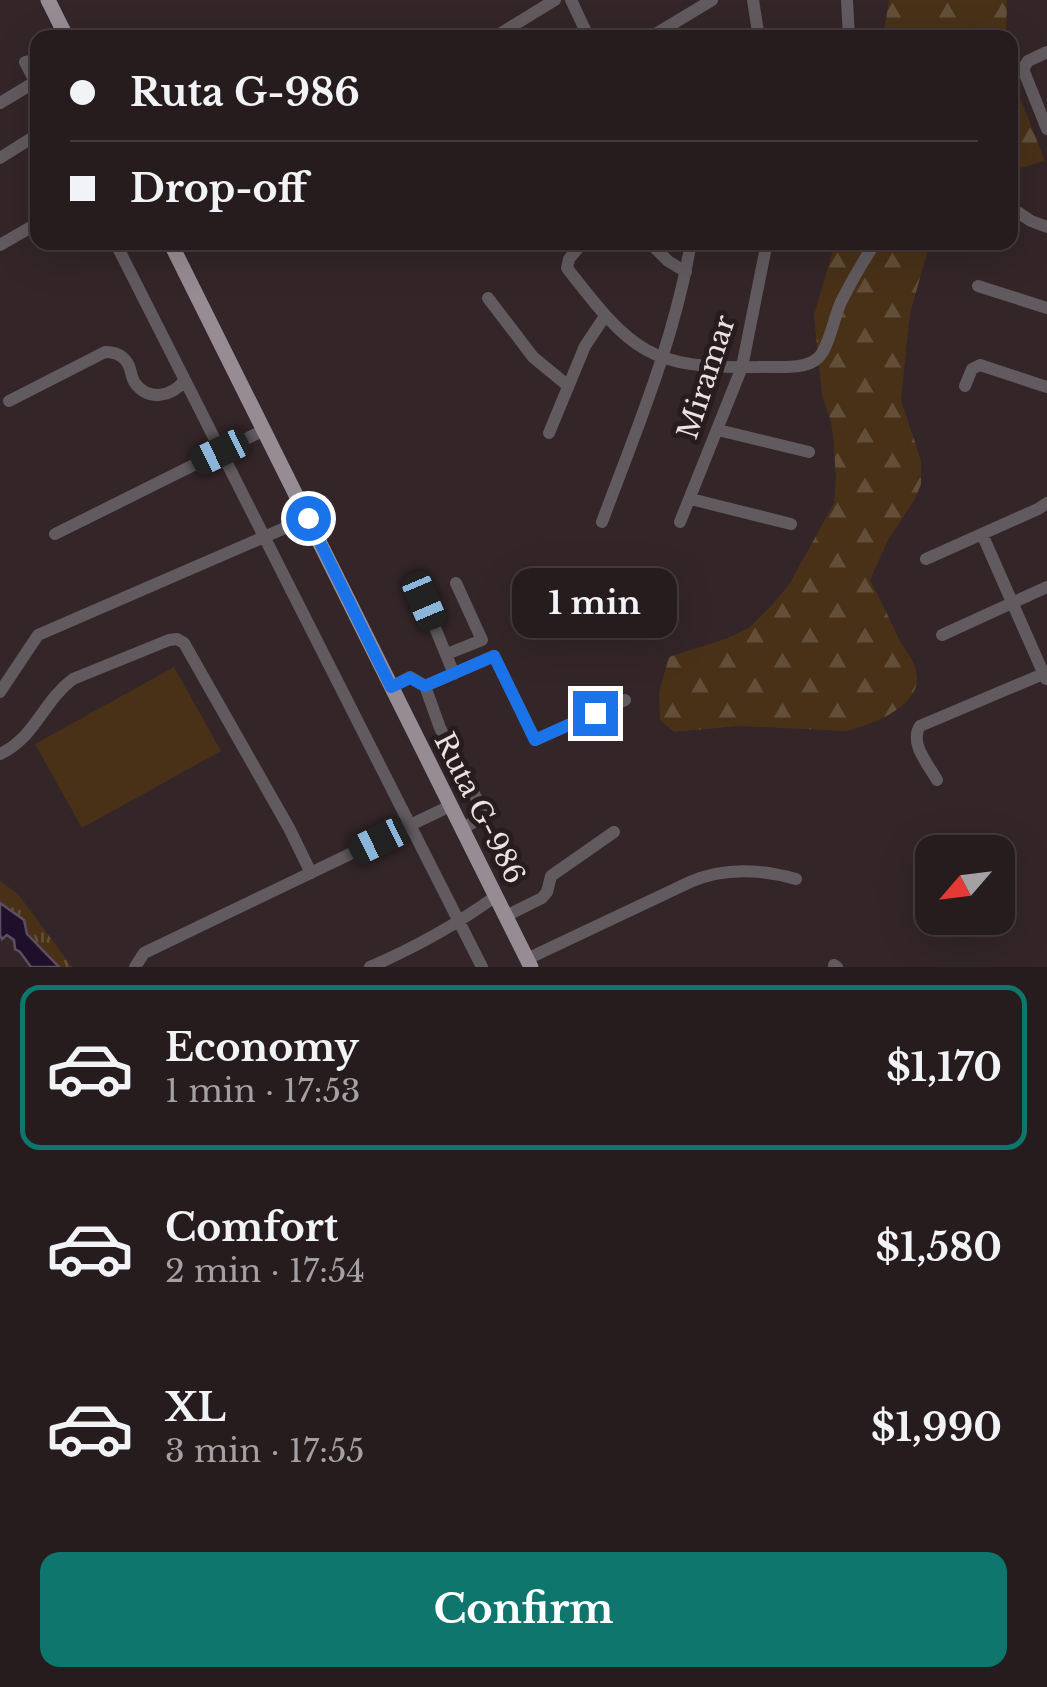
<!DOCTYPE html>
<html lang="en">
<head>
<meta charset="utf-8">
<style>
  :root { --surface:#261c1e; --page:#2e2527; --text:#f1f3f6; --muted:#a4a1a4; --line:#423a3c; --accent:#0f766e }
  body { margin:0; font-family:"Libre Baskerville",serif; background:var(--page); color:var(--text); height:100vh; display:flex; flex-direction:column; font-size:38px; white-space:nowrap }
  * { box-sizing:border-box; margin:0 }
  p { font-size:32px; color:var(--muted) }
  .icon { flex:none; width:55px; height:55px; fill:none; stroke:currentColor; stroke-width:2; stroke-linecap:round; stroke-linejoin:round }
  .map { position:relative; height:967px; overflow:hidden }
  .side { display:flex; flex-direction:column; background:var(--surface); flex:1 }
  .side>* { flex:none }
  .guide { position:absolute; left:30px; top:30px; width:988px; height:220px; border-radius:20px; box-shadow:0 10px 40px #0002,0 0 0 2px var(--line); display:grid; align-content:center; height:220px; padding:0 40px; background:var(--surface) }
  .needle { width:65px; rotate:242deg }
  .fabs { position:absolute; left:915px; top:835px; display:grid; gap:20px }
  .fabs a { display:grid; place-items:center; width:100px; height:100px; border-radius:20px; background:var(--surface); box-shadow:0 10px 40px #0002,0 0 0 2px var(--line); font-size:50px }
  .end { position:absolute; width:45px; height:45px; margin:-22px; border:12px solid #1a73e8; background:#fff; box-shadow:0 0 0 5px #fff }
  .from { border-radius:50% }
  .bubble { position:absolute; height:70px; border-radius:20px; background:var(--surface); box-shadow:0 10px 40px #0002,0 0 0 2px var(--line); font-size:32px; font-weight:800; line-height:70px; text-align:center }
  .car { position:absolute; width:30px; height:60px; margin:-30px -15px; border-radius:12px; box-shadow:0 0 8px 2px #0007; background:linear-gradient(#222 24%,#8ab4d8 0 40%,#222 0 76%,#8ab4d8 0 86%,#222 0) }
  .guide b { display:flex; align-items:center; gap:35px; height:95px; font-size:38px }
  .guide b+b { border-top:2px solid var(--line) }
  .guide i { width:25px; height:25px; background:var(--text) }
  ul { padding:18px 0 0; list-style:none }
  li { display:flex; align-items:center; gap:30px; height:165px; margin:0 20px 15px; padding:0 20px; border:5px solid transparent; border-radius:20px }
  li div { flex:1 }
  li b { display:block; font-size:38px }
  li em { font-style:normal; font-weight:800 }
  li.on { border-color:var(--accent) }
  li>.icon { width:90px; height:90px; stroke-width:1.5 }
  .button { display:flex; gap:20px; margin-top:auto; padding:20px 40px }
  .button a { flex:1; height:115px; border-radius:20px; background:var(--accent); color:#fff; font-size:40px; font-weight:800; line-height:115px; text-align:center }
  .map>svg:first-child { display:block }
  .grass { fill:#493118 }
  .forest { fill:url(#forest-firs) }
  .park { fill:url(#park-tufts) }
  .water { fill:#1f0f2b; stroke:#5c4e62; stroke-width:2.5 }
  .lines { fill:none; stroke-linecap:round; stroke-linejoin:round }
  .minor { stroke:#615b5f; stroke-width:12 }
  .major { stroke:#988c94; stroke-width:15 }
  .route { stroke:#1a73e8; stroke-width:12 }
  .labels { text-anchor:middle; stroke-width:10; stroke-linejoin:round; paint-order:stroke }
  .street-label { font-size:28px; fill:#ece2e4; stroke:#291c1e }
</style>
</head>
<body>
<div class="map">
<svg width="1047" height="967" viewBox="0 0 1047 967">
  <defs>
    <pattern id="forest-firs" width="22" height="20" patternUnits="userSpaceOnUse" patternTransform="scale(2.5)"><rect width="22" height="20" fill="#493118"/><path d="M5 1l3.5 6h-7zM16 11l3.5 6h-7z" fill="#634f39"/></pattern>
    <pattern id="park-tufts" width="24" height="20" patternUnits="userSpaceOnUse" patternTransform="scale(2.5)"><rect width="24" height="20" fill="#493118"/><path d="M3 7l-1-3M5 7V3M7 7l1-3M15 17l-1-3M17 17v-4M19 17l1-3" fill="none" stroke="#634f39"/></pattern>
  </defs>
  <rect width="100%" height="100%" fill="#332528"/>
  <!-- grass -->
  <path class="grass" d="M174,667L221,751L82,828L35,744Z"/>
  <!-- forest -->
  <path class="forest" d="M889,0H1007L1006,37H883Z
    M1010,72L1045,161L1010,171Z
    M835,243H930L910,313L901,400L921,460V484L915,499L888,540L870,580C880,599 889,618 898,637C905,651 917,662 917,679C917,708 869,726 846,731L739,726L674,732L660,720L659,692L669,657L728,638L749,628L773,604L790,583L834,503L836,478L833,435L831,422L822,395L814,315Z"/>
  <!-- park -->
  <path class="park" d="M0,881L18,894L72,967H35L0,928Z"/>
  <!-- water -->
  <path class="water" d="M0,903L24,920L27,934L59,967H31L20,952L15,949L14,940L7,935L2,939L0,935Z"/>
  <g class="lines">
    <!-- minor -->
    <path class="minor" d="M571,0L589,38
      M753,0L759,38
      M847,0L849,38
      M493,38L555,0
      M649,38L712,0
      M1047,52L1028,61L1023,69L1047,129
      M38,59L25,62L38,87
      M0,103L35,82
      M0,158L38,134
      M1010,207L1031,221L1047,227
      M115,242L482,967
      M583,242L569,259L567,268C632,352 649,369 758,367C775,366 804,371 818,358C829,348 834,317 841,302C851,282 863,261 876,242
      M649,242L668,261L686,272
      M0,245L38,223
      M978,286L1047,308
      M488,298L533,357L567,385
      M965,386L972,369L980,365L1047,387
      M9,401L105,352C113,352 121,354 126,361C132,368 130,376 135,383C149,402 172,396 184,381
      M718,430L809,452
      M549,433L585,346L605,316
      M691,499L791,524
      M602,522C636,431 675,339 691,242
      M680,522L742,367L767,242
      M55,534L264,430
      M982,534L1046,679
      M926,559L1038,509L1047,503
      M424,601L454,674
      M942,635L1047,587
      M447,654L482,640L456,583
      M425,686L440,728L485,815L462,829
      M391,687L410,677L425,686L494,656L535,740L625,700
      M0,692L38,635L308,518
      M0,754C36,737 43,701 73,679L169,640L177,639L184,643L289,828L311,873
      M937,780C928,764 909,743 920,726L1043,674
      M506,916L542,898L547,892L551,876L614,832
      M527,959L690,882C724,867 760,869 796,879
      M834,965L837,967
      M135,967L144,953L450,806
      M370,967C416,947 456,925 496,896"/>
    <!-- major -->
    <path class="major" d="M48,0L67,38
      M170,242L531,967"/>
  </g>
  <g class="lines">
    <!-- route -->
    <path class="route" d="M308,518L391,687L410,678L425,686L494,656L535,740L595,713"/>
  </g>
  <g class="labels">
    <!-- street labels -->
    <g class="street-label">
      <text transform="translate(706 377) rotate(-72)" y="10">Miramar</text>
      <text transform="translate(480 808) rotate(63)" y="10">Ruta G-986</text>
    </g>
  </g>
</svg>
<div class="fabs">
<a><svg class="needle" viewBox="-14 -14 28 28"><path d="M0-13l5 13h-10z" fill="#e53935"/><path d="M0 13l5-13h-10z" fill="#a4a1a4"/></svg></a>
</div>
<i class="end from" style="left:308px;top:518px"></i>
<i class="end" style="left:595px;top:713px"></i>
<div class="bubble" style="left:512px;top:568px;width:165px">1 min</div>
<i class="car" style="left:220px;top:452px;rotate:244deg"></i>
<i class="car" style="left:424px;top:601px;rotate:157deg"></i>
<i class="car" style="left:378px;top:841px;rotate:244deg"></i>
<div class="guide">
<b><i class="from"></i>Ruta G-986</b>
<b><i></i>Drop-off</b>
</div>
</div>
<section class="side">
<ul>
<li class="on"><svg class="icon" aria-label="car" viewBox="0 0 24 24"><path d="M5 17H2v-5l4-1 3-4h7l3 4 3 1v5h-3M9 17h6M6 11h13"/><circle cx="7" cy="17" r="2"/><circle cx="17" cy="17" r="2"/></svg><div><b>Economy</b><p>1 min · 17:53</p></div><em>$1,170</em></li>
<li><svg class="icon" aria-label="car" viewBox="0 0 24 24"><path d="M5 17H2v-5l4-1 3-4h7l3 4 3 1v5h-3M9 17h6M6 11h13"/><circle cx="7" cy="17" r="2"/><circle cx="17" cy="17" r="2"/></svg><div><b>Comfort</b><p>2 min · 17:54</p></div><em>$1,580</em></li>
<li><svg class="icon" aria-label="car" viewBox="0 0 24 24"><path d="M5 17H2v-5l4-1 3-4h7l3 4 3 1v5h-3M9 17h6M6 11h13"/><circle cx="7" cy="17" r="2"/><circle cx="17" cy="17" r="2"/></svg><div><b>XL</b><p>3 min · 17:55</p></div><em>$1,990</em></li>
</ul>
<div class="button"><a>Confirm</a></div>
</section>
</body>
</html>
